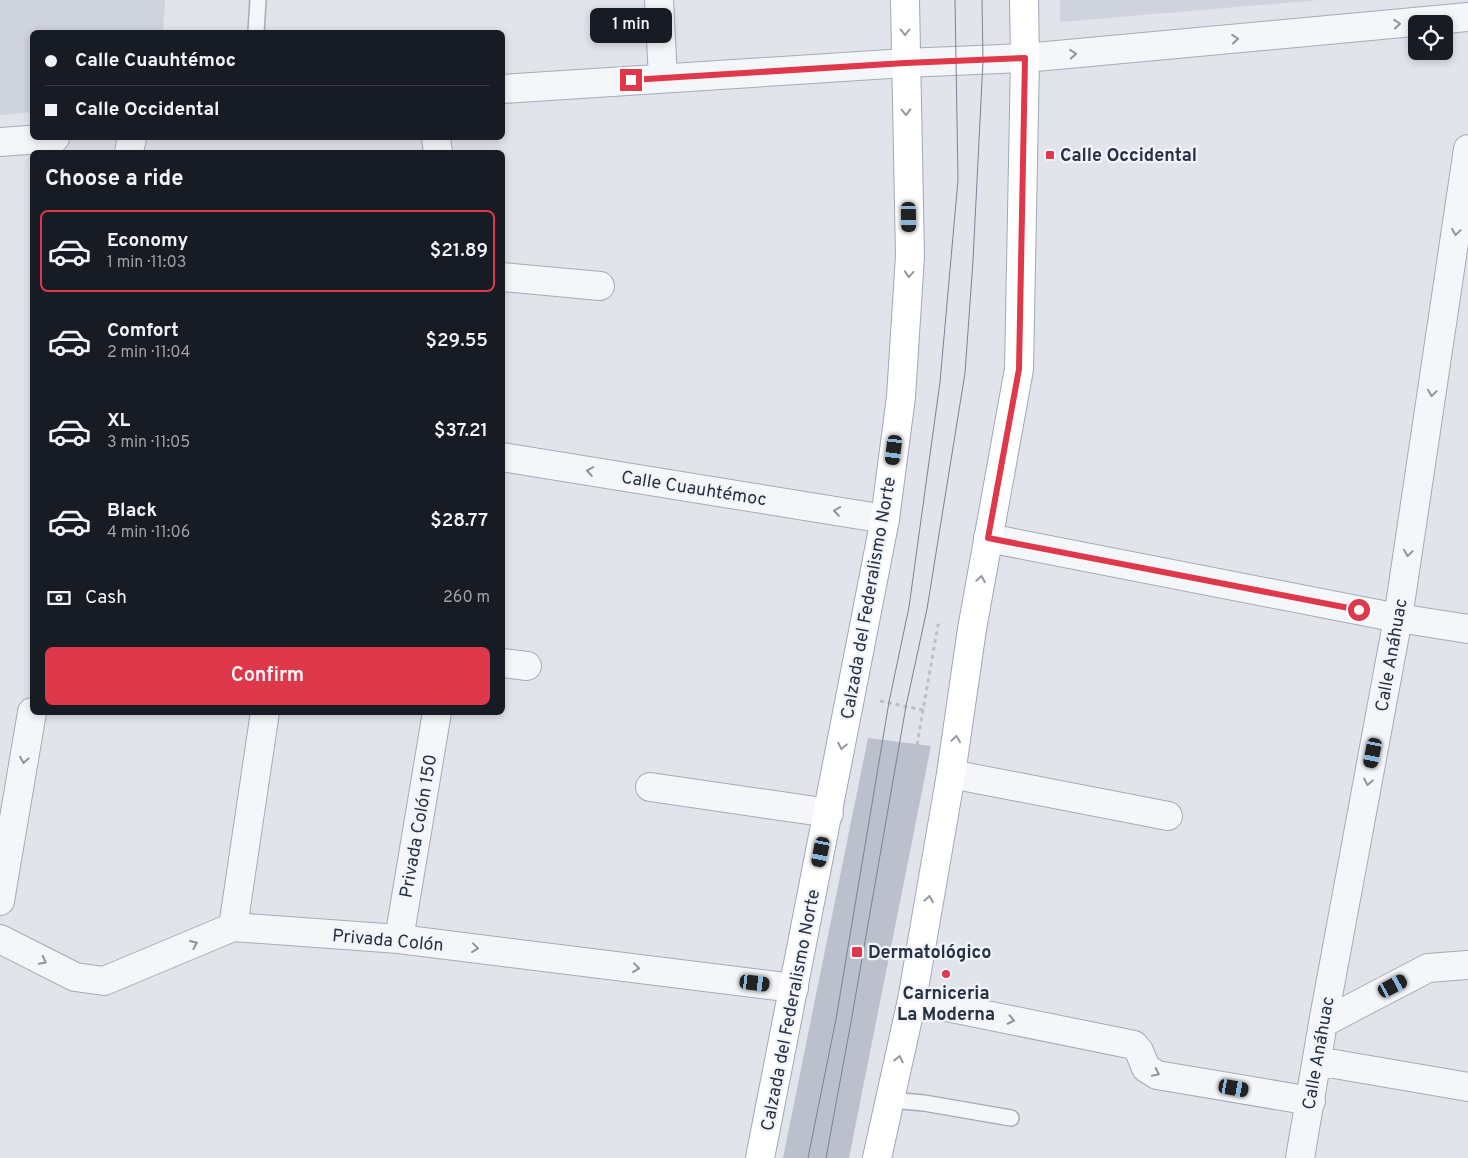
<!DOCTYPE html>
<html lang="en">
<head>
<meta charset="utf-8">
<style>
  :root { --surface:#171b24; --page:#20242c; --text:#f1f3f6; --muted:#9ea1a6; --line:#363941; --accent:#de384a }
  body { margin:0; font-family:Overpass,sans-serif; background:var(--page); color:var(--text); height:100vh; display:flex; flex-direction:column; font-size:19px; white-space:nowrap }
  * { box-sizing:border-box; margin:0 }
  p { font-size:16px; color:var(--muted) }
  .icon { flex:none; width:28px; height:28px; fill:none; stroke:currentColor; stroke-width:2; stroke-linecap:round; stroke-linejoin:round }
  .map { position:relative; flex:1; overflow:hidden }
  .side { position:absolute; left:30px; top:150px; width:475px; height:565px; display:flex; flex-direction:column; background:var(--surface); border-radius:8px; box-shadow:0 2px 8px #0003 }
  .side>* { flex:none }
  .hud { position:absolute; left:30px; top:30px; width:475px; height:110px; border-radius:8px; box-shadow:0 2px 8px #0003; display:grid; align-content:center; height:110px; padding:0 15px; background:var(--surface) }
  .tools { position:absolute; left:1408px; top:15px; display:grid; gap:10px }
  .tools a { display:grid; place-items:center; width:45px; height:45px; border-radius:8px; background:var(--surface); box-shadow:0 2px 8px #0003; font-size:25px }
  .end { position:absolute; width:22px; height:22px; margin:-11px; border:6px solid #de384a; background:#fff; box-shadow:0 0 0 2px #fff }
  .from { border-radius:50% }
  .bubble { position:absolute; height:35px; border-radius:8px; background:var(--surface); box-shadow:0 2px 8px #0003; font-size:16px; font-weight:600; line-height:35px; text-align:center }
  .car { position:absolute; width:15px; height:30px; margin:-15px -8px; border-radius:6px; box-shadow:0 0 4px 1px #0007; background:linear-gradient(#222 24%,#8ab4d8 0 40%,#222 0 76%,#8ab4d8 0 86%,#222 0) }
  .hud b { display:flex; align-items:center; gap:18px; height:48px; font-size:19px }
  .hud b+b { border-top:1px solid var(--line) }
  .hud i { width:12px; height:12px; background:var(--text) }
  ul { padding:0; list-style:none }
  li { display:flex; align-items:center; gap:15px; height:82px; margin:0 10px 8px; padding:0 5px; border:2px solid transparent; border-radius:8px }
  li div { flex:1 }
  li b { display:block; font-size:19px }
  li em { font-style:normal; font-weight:600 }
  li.selected { border-color:var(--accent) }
  li>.icon { width:45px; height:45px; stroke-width:1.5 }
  h2 { padding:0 15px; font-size:22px; line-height:60px }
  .pay { display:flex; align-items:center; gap:12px; height:55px; padding:0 15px; font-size:19px }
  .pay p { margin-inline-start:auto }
  .primary-button { display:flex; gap:10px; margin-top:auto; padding:10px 15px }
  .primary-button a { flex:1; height:58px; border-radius:8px; background:var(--accent); color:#fff; font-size:20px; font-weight:600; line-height:58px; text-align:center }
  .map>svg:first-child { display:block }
  .built { fill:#cfd3dd }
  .building { fill:#bac0cc }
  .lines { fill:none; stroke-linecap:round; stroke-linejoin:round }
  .service-casing { stroke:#a5abb6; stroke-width:18 }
  .minor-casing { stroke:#a5abb6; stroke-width:30 }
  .primary-casing { stroke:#9fa8b8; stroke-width:30 }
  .path { stroke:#bbbfc7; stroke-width:3; stroke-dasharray:4 4; stroke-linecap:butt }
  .service { stroke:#f4f6f9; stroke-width:15 }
  .minor { stroke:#f4f6f9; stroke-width:28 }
  .primary { stroke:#fff; stroke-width:28 }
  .tram { stroke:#788397; stroke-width:1 }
  .oneway { stroke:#8e949f }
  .oneway2 { stroke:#9398a2 }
  .route { stroke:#de384a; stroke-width:6 }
  .poi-dot { fill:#de384a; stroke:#f1f4f8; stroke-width:2 }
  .labels { text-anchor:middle; stroke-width:4.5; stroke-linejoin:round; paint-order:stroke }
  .poi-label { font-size:18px; font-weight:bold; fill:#273145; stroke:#f1f4f8; text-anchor:start }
  .street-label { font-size:18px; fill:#273145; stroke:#f1f4f8 }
</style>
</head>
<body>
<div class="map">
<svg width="1468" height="1158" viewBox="0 0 1468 1158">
  <rect width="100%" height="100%" fill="#e1e4eb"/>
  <!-- built -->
  <path class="built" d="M0,0H165L163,32H32V112L0,115Z
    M1060,0H1319L1060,22Z"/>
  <!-- building -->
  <path class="building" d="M868,738L931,746L849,1158H783Z"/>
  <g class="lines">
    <!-- service casing -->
    <g class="service-casing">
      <path id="service" d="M256,32L258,0
        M891,1100L924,1103L1011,1118"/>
    </g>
    <!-- minor casing -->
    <g class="minor-casing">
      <path id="minor" d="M659,0L663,78
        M502,89L905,63L1025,58L1468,17
        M436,138L438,152
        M0,142L55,138
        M129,152L132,138
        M502,277L600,286
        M502,457L885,519
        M988,538L1398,618L1468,629
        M502,663L527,666
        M951,774L1168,816
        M650,787L829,813
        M0,901L32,712
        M233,927L265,712
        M0,939L75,977L104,981L233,927L399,939L794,988
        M399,939L437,712
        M912,1000L1134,1045L1139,1051L1146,1068L1157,1075L1311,1101
        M1323,1023L1428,968L1468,965
        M1317,1061L1468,1087
        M1300,1158L1323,1023L1398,618L1468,149"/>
    </g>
    <!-- primary casing -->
    <g class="primary-casing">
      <path id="primary" d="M760,1158L885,519L901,397L910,256L905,0
        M877,1158L912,1000L951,774L972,629L1019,369L1025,58L1024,0"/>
    </g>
    <!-- path -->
    <path class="path" d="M880,701L923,710L938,625L942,626
      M917,745L923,710"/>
    <!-- service -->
    <use href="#service" class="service"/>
    <!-- minor -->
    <use href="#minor" class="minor"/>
    <!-- primary -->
    <use href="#primary" class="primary"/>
    <!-- tram -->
    <path class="tram" d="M808,1158L836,1019L889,702L909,607L940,382L958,180L955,0
      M826,1158L851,1022L906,706L927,609L965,373L973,261L983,61L982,0"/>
  </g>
  <!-- one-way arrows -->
  <defs><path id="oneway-chevron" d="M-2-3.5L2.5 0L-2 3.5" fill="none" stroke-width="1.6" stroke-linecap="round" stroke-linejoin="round" transform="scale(1.25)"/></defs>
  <g class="oneway">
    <use href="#oneway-chevron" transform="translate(1397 24) rotate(-5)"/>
    <use href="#oneway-chevron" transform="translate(1235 39) rotate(-5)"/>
    <use href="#oneway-chevron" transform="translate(1073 54) rotate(-5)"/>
    <use href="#oneway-chevron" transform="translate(1456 232) rotate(98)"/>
    <use href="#oneway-chevron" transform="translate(1432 393) rotate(98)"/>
    <use href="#oneway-chevron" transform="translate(590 471) rotate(-171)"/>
    <use href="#oneway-chevron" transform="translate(837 511) rotate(-171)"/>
    <use href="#oneway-chevron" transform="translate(1408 553) rotate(98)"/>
    <use href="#oneway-chevron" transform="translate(24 760) rotate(100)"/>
    <use href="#oneway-chevron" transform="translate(1368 782) rotate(101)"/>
    <use href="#oneway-chevron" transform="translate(194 944) rotate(-23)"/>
    <use href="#oneway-chevron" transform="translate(475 948) rotate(7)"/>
    <use href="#oneway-chevron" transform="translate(43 961) rotate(27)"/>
    <use href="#oneway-chevron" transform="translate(636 968) rotate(7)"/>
    <use href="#oneway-chevron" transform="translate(1011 1020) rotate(12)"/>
    <use href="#oneway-chevron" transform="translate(1156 1073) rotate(26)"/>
  </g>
  <g class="oneway2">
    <use href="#oneway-chevron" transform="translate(905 32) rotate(90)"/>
    <use href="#oneway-chevron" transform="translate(906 112) rotate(89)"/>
    <use href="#oneway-chevron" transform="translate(909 274) rotate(94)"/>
    <use href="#oneway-chevron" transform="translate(981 579) rotate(-80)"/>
    <use href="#oneway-chevron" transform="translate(956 739) rotate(-82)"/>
    <use href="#oneway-chevron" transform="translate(842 746) rotate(101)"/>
    <use href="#oneway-chevron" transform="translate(929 899) rotate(-80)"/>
    <use href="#oneway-chevron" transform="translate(899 1059) rotate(-78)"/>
  </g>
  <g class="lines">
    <!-- route -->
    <path class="route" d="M631,80L905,63L1025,58L1019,369L988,538L1359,610"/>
  </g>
  <!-- markers -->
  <g class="poi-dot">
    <rect x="1045" y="150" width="10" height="10" rx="2.5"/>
    <rect x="851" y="946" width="12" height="12" rx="2.5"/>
    <circle cx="946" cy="974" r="5"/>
  </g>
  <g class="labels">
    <!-- poi labels -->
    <g class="poi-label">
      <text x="1060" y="161">Calle Occidental</text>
      <text x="868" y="958">Dermatológico</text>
      <text x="946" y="999" text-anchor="middle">Carniceria<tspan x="946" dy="21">La Moderna</tspan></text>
    </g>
    <!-- street labels -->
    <g class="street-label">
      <text transform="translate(694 488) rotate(9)" y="6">Calle Cuauhtémoc</text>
      <text transform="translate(868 598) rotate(-80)" y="6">Calzada del Federalismo Norte</text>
      <text transform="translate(1391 655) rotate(-80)" y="6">Calle Anáhuac</text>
      <text transform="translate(418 826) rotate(-80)" y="6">Privada Colón 150</text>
      <text transform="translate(388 940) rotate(5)" y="6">Privada Colón</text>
      <text transform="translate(790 1010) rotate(-79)" y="6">Calzada del Federalismo Norte</text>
      <text transform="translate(1318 1053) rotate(-80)" y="6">Calle Anáhuac</text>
    </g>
  </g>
</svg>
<div class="tools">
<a><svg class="icon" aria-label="locate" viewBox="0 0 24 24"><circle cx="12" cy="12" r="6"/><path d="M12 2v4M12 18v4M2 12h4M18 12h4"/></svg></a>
</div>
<i class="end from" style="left:1359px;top:610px"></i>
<i class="end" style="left:631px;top:80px"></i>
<div class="bubble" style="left:590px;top:8px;width:82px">1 min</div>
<i class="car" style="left:909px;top:217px;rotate:179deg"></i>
<i class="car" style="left:894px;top:450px;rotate:187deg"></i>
<i class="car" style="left:1373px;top:753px;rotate:191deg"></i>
<i class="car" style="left:821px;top:852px;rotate:191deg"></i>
<i class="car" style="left:755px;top:983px;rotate:97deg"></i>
<i class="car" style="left:1393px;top:986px;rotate:62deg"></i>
<i class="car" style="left:1234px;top:1088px;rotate:100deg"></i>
<div class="hud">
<b><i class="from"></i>Calle Cuauhtémoc</b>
<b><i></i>Calle Occidental</b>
</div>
<section class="side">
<h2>Choose a ride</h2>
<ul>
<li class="selected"><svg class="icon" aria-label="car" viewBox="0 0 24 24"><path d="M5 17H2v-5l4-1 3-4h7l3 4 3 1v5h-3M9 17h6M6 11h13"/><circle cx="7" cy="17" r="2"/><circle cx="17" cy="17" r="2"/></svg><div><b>Economy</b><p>1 min · 11:03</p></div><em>$21.89</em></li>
<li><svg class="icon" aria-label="car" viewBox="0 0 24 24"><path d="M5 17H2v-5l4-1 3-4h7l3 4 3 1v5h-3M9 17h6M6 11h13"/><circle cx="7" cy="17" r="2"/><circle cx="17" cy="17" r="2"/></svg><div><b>Comfort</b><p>2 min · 11:04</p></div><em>$29.55</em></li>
<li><svg class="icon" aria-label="car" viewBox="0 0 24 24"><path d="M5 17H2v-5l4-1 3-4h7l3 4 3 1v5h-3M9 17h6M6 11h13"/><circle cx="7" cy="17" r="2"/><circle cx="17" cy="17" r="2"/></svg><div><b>XL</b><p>3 min · 11:05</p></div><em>$37.21</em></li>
<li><svg class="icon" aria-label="car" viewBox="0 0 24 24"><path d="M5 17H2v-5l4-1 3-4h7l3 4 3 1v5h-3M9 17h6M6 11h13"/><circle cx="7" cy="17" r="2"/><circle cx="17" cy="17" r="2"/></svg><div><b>Black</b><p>4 min · 11:06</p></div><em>$28.77</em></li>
</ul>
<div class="pay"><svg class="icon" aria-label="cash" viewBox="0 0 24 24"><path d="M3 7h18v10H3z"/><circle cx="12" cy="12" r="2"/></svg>Cash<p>260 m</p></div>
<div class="primary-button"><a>Confirm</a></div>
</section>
</div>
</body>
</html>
